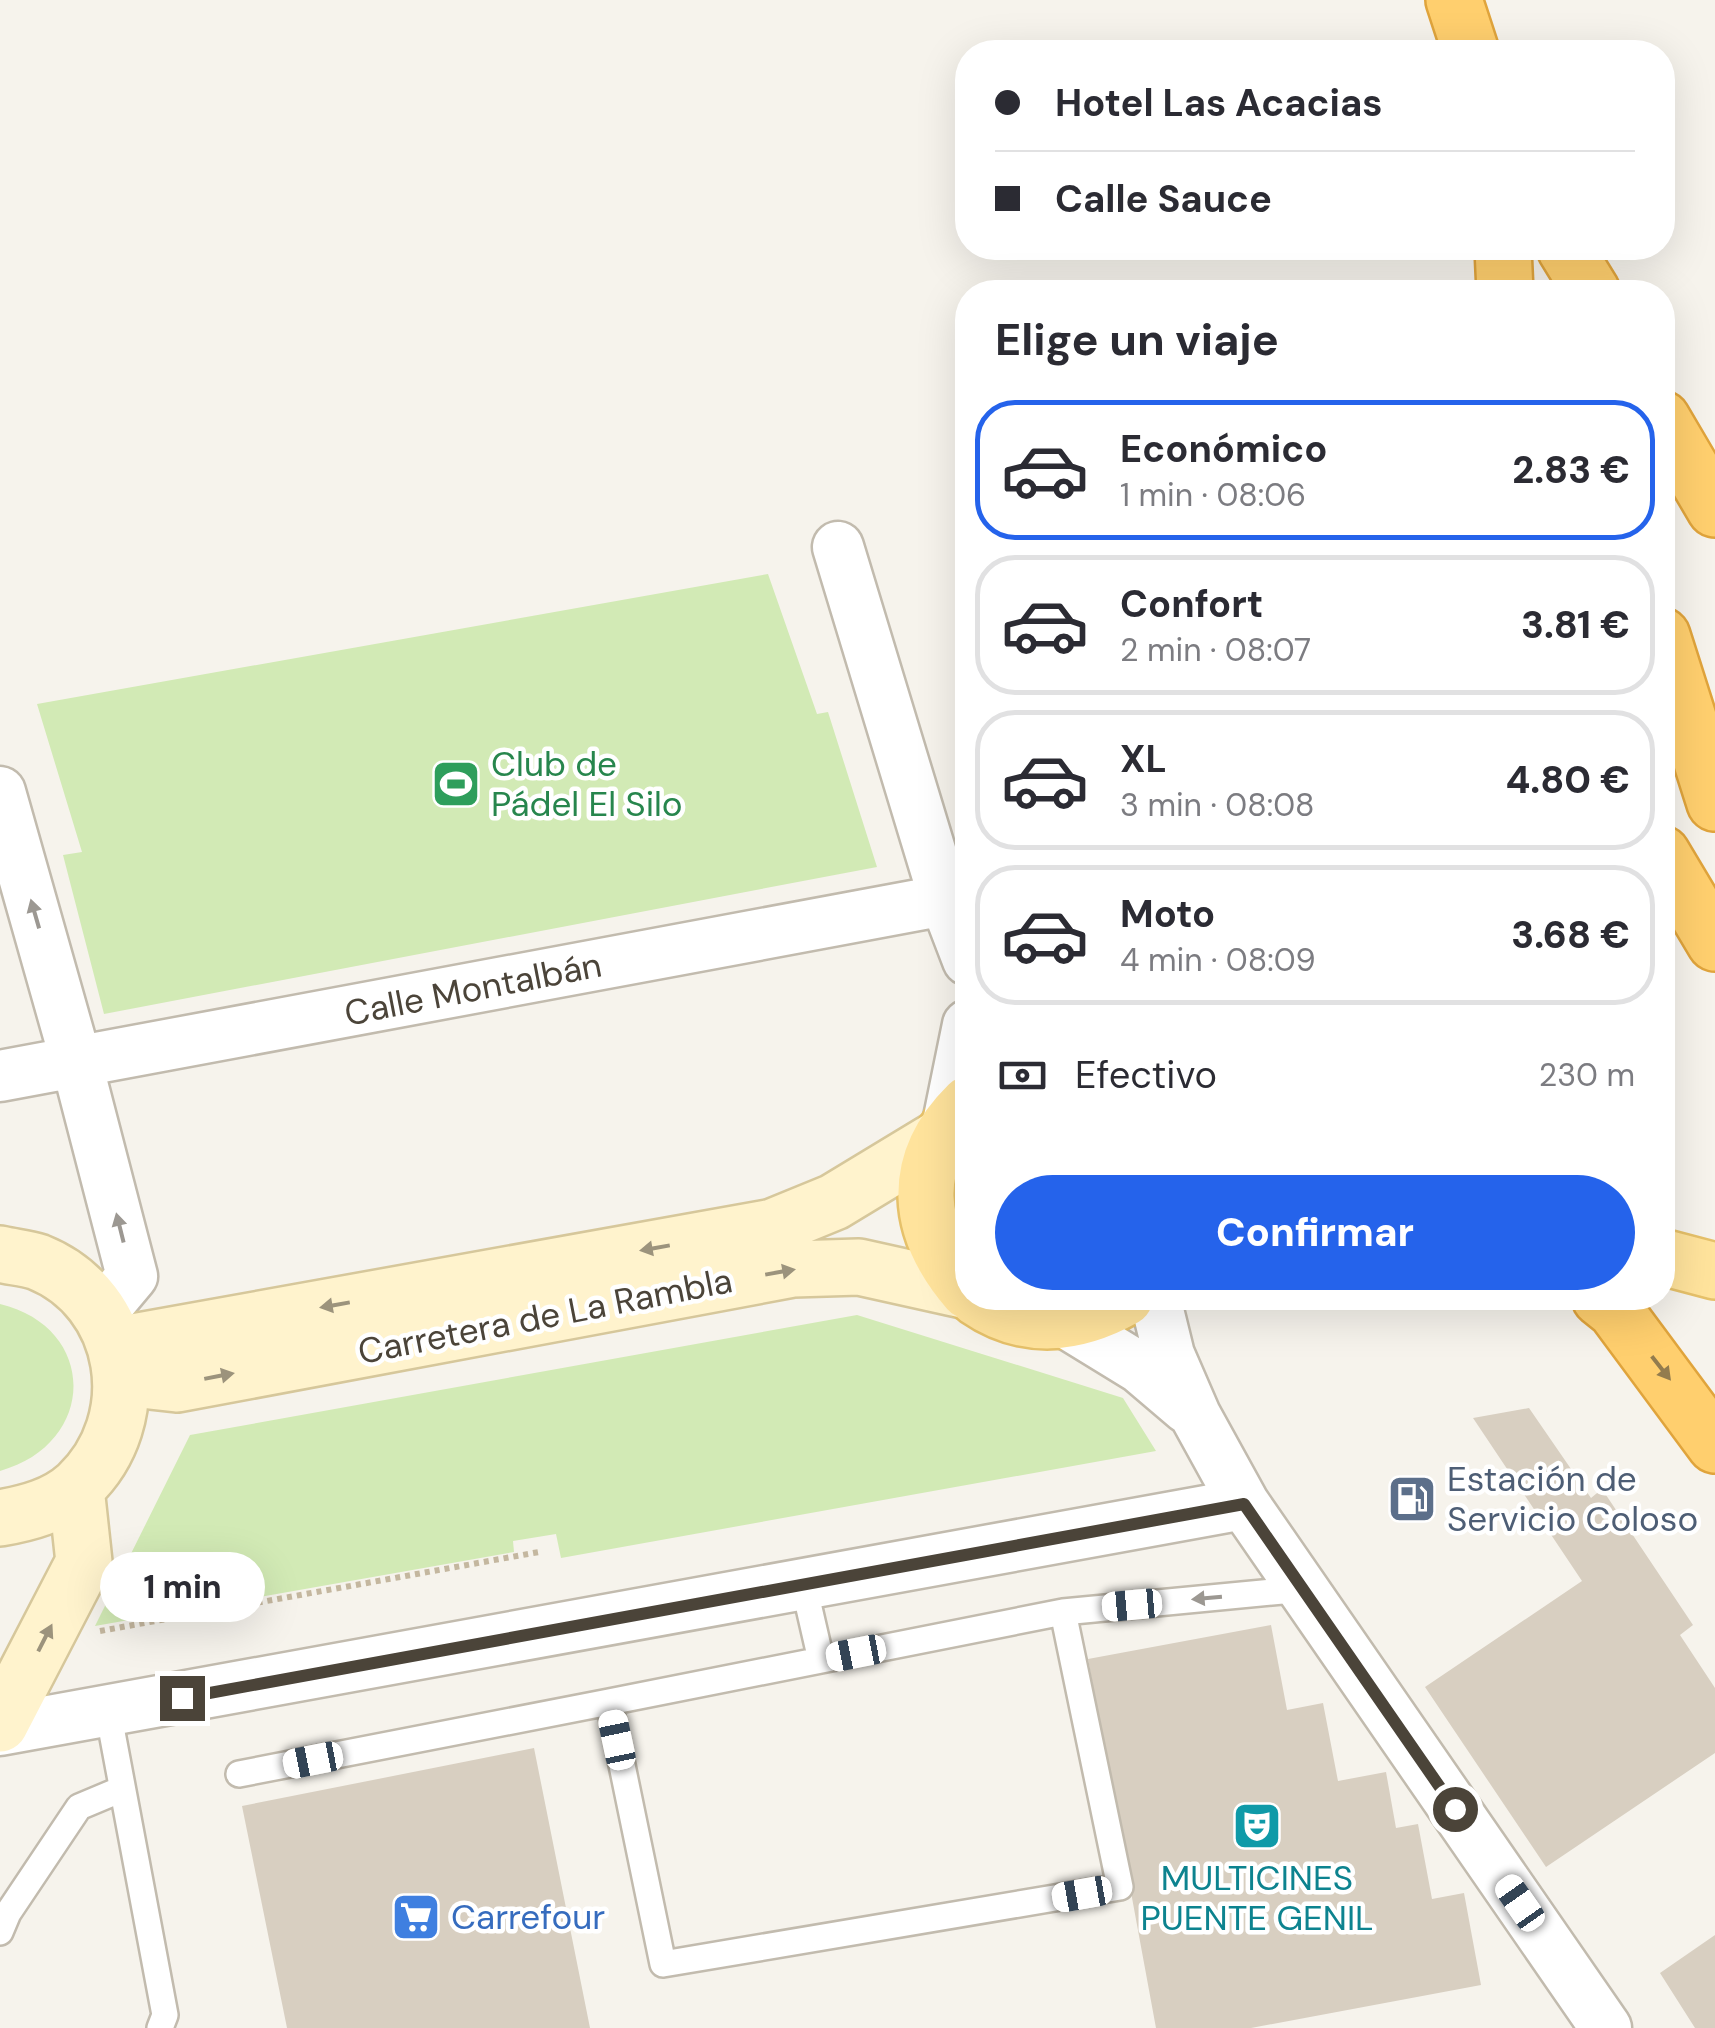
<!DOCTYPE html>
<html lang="es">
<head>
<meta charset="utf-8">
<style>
  :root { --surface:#fff; --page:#f2f2f3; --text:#2b2b33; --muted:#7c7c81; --line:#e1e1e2; --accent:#2563eb }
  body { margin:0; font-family:"DM Sans",sans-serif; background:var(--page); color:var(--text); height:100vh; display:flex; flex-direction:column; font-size:38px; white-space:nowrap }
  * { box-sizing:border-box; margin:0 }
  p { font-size:32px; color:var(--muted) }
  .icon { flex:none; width:55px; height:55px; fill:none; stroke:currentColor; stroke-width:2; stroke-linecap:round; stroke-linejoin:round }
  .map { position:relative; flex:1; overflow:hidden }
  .details { position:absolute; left:955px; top:280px; width:720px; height:1030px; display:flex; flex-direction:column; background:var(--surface); border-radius:40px; box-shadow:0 10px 40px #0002 }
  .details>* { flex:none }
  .guide { position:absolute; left:955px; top:40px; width:720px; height:220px; border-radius:40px; box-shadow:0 10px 40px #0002; display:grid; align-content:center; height:220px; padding:0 40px; background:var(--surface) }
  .end { position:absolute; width:45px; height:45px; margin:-22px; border:12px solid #4b4439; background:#fff; box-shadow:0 0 0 5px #fff }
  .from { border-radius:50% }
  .bubble { position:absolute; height:70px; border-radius:35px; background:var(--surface); box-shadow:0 10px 40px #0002; font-size:32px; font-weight:800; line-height:70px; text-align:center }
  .car { position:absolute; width:30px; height:60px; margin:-30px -15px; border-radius:12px; box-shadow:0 0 8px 2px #0007; background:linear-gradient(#fff 24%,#345 0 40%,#fff 0 76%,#345 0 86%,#fff 0) }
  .guide b { display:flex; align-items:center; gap:35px; height:95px; font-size:38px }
  .guide b+b { border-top:2px solid var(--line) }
  .guide i { width:25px; height:25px; background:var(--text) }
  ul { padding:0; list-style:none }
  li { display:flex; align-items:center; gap:30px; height:140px; margin:0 20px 15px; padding:0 20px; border:5px solid var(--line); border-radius:40px }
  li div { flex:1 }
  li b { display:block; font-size:38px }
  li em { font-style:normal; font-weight:800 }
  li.on { border-color:var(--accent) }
  li>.icon { width:90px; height:90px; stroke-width:1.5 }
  h2 { padding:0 40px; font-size:45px; line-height:120px }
  .pay { display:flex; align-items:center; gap:25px; height:110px; padding:0 40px; font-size:38px }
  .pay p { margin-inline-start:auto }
  .action { display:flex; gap:20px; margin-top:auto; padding:20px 40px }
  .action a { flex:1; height:115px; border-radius:60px; background:var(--accent); color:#fff; font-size:40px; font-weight:800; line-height:115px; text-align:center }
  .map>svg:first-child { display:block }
  .green { fill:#d2eab5 }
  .building { fill:#d8cfc1 }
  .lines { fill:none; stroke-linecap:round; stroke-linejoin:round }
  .lane-casing { stroke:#c2bbae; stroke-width:30 }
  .street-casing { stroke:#c2bbae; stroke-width:55 }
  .secondary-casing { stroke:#d6c79b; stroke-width:60 }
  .primary-casing { stroke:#e6c16a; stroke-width:60 }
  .highway-casing { stroke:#e0a43c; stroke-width:60 }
  .path { stroke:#c4b79f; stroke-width:6; stroke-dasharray:5 5; stroke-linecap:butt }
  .lane { stroke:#fff; stroke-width:25 }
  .street { stroke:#fff; stroke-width:50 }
  .secondary { stroke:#fff3cd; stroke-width:55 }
  .primary { stroke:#ffe39c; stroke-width:55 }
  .highway { stroke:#ffcf6e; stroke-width:55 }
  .oneway { fill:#9c9892 }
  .oneway2 { fill:#9c937c }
  .oneway3 { fill:#937c4e }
  .route { stroke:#4b4439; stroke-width:12 }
  .labels { text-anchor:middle; stroke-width:9; stroke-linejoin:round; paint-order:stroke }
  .leisure-label { font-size:35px; fill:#27864d; stroke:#fff; text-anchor:start }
  .street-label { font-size:35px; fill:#4b4439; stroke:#fff }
  .service-label { font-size:35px; fill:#4e5e75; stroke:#fff; text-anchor:start }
  .culture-label { font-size:35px; fill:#0d838f; stroke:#fff }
  .shop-label { font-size:35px; fill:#366cbe; stroke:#fff; text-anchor:start }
</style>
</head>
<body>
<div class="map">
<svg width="1715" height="2028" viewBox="0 0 1715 2028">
  <rect width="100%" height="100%" fill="#f6f3ec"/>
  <!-- green -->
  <path class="green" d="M768,574L817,714L828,712L877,867L104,1014L63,855L82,852L37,704Z
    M0,1304C99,1328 97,1444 0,1471Z
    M857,1315L1123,1398L1156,1451L561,1558L556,1534L513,1541L514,1552L95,1626L190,1435Z"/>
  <!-- building -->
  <path class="building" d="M1529,1408L1591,1498L1602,1489L1693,1625L1680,1635L1715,1688V1753L1546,1867L1425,1687L1582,1581L1473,1418Z
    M1271,1625L1287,1710L1323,1703L1338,1781L1386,1772L1396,1828L1418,1824L1432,1899L1464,1893L1481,1985L1251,2028H1156L1088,1659Z
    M534,1748L590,2028H287L242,1806Z
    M1715,1935V2028H1695L1660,1973Z"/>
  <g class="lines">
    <!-- lane casing -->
    <g class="lane-casing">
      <path id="lane" d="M804,1586L821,1660
        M1063,1612L1120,1887L663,1964L609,1702L1063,1612L1304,1589
        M108,1711L165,2015L160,2028
        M239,1774L609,1702
        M0,1932L8,1913L79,1807L122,1789"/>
    </g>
    <!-- street casing -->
    <g class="street-casing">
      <path id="street" d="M838,547L945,900L968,960
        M0,792L77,1064L132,1276L101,1313
        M0,1076L945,900
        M948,1123L968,1025
        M1155,1298L1169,1355L1195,1415L1244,1504L1606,2028
        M1065,1322L1140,1368L1187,1408
        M0,1730L1244,1504"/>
    </g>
    <!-- secondary casing -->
    <g class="secondary-casing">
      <path id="secondary" d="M0,1254C12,1257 26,1258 38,1262C130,1299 148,1420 78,1486C56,1506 28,1513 0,1518
        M116,1345L773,1227L834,1202L938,1139
        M123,1378L177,1384L793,1269L859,1267L967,1291
        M0,1724L84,1562L76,1488"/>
    </g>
    <!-- primary casing -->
    <g class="primary-casing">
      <path id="primary" d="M968,1104C908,1163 916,1231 968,1291
        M1662,1257L1715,1271
        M977,1298C1025,1331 1075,1326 1125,1298"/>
    </g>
    <!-- highway casing -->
    <g class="highway-casing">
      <path id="highway" d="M1454,0L1471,52
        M1503,248L1505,292
        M1565,248L1592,292
        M1662,419L1715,509
        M1662,636L1715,803
        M1662,854L1715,943
        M1600,1298L1615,1310L1715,1445"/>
    </g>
    <!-- path -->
    <path class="path" d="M100,1631L539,1552"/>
    <!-- lane -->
    <use href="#lane" class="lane"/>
    <!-- street -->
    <use href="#street" class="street"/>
    <!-- secondary -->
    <use href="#secondary" class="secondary"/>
    <!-- primary -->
    <use href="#primary" class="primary"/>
    <!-- highway -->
    <use href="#highway" class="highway"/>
  </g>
  <!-- one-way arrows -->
  <defs><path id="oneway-solid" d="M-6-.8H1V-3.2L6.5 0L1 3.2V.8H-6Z" transform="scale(2.5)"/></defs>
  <g class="oneway">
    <use href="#oneway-solid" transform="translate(35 914) rotate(-106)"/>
    <use href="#oneway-solid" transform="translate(120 1228) rotate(-104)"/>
    <use href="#oneway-solid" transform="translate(1207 1598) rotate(175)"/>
  </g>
  <g class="oneway2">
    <use href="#oneway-solid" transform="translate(655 1248) rotate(170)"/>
    <use href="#oneway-solid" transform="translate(780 1272) rotate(-10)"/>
    <use href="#oneway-solid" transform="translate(335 1305) rotate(170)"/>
    <use href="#oneway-solid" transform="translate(219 1376) rotate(-11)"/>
    <use href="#oneway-solid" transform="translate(45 1638) rotate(-63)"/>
  </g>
  <use class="oneway3" href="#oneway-solid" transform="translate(1661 1368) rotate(52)"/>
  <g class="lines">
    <!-- route -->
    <path class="route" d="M182,1698L1244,1504L1455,1809"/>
  </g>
  <!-- icons -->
  <defs>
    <g id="stadium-square" transform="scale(2.5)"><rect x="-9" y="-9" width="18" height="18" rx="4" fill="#2e9e5b" stroke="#fff"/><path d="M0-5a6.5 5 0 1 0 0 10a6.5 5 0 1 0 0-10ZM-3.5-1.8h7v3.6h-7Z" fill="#fff"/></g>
    <g id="fuel-square" transform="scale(2.5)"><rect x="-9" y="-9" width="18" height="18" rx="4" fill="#5c6f8a" stroke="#fff"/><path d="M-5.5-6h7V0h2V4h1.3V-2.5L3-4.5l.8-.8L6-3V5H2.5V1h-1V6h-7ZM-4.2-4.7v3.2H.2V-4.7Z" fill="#fff"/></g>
    <g id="theatre-square" transform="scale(2.5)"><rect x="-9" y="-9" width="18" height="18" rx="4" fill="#0f9aa8" stroke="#fff"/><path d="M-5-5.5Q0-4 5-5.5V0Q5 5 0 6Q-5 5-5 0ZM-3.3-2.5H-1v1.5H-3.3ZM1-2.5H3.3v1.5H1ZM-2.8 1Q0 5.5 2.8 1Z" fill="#fff"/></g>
    <g id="supermarket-square" transform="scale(2.5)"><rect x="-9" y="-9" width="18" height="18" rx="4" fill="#3f7fe0" stroke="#fff"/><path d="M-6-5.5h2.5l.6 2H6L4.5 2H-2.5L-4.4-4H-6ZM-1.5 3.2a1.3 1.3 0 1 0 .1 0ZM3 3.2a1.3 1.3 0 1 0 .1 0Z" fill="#fff"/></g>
  </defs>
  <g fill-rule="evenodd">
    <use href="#stadium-square" x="456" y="784"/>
    <use href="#fuel-square" x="1412" y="1499"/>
    <use href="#theatre-square" x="1257" y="1826"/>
    <use href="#supermarket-square" x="416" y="1917"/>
  </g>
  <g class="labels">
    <!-- leisure labels -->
    <g class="leisure-label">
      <text x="491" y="776">Club de<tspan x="491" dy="40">Pádel El Silo</tspan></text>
    </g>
    <!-- street labels -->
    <g class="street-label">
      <text transform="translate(473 989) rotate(-11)" y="12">Calle Montalbán</text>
      <text transform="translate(545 1316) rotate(-11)" y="12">Carretera de La Rambla</text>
    </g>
    <!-- service labels -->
    <g class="service-label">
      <text x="1447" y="1491">Estación de<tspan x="1447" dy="40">Servicio Coloso</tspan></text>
    </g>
    <!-- culture labels -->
    <g class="culture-label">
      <text x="1257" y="1890">MULTICINES<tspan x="1257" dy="40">PUENTE GENIL</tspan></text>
    </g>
    <!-- shop labels -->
    <g class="shop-label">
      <text x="451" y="1929">Carrefour</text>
    </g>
  </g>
</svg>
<i class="end from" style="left:1455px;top:1809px"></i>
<i class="end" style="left:182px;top:1698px"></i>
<div class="bubble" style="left:100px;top:1552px;width:165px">1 min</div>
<i class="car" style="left:1132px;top:1605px;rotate:265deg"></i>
<i class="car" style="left:856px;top:1653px;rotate:259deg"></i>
<i class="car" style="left:617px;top:1740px;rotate:348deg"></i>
<i class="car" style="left:313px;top:1760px;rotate:259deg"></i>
<i class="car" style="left:1082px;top:1894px;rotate:260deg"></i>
<i class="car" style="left:1520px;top:1903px;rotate:325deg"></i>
<div class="guide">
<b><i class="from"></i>Hotel Las Acacias</b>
<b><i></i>Calle Sauce</b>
</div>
<section class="details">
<h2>Elige un viaje</h2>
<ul>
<li class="on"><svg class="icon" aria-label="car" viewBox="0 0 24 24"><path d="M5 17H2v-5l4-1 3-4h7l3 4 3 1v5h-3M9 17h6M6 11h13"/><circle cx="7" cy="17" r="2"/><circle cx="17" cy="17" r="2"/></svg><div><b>Económico</b><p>1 min · 08:06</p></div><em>2.83 €</em></li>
<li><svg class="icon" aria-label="car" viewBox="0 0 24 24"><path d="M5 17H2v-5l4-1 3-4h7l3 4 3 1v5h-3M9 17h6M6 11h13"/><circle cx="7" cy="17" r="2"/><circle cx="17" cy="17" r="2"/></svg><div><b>Confort</b><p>2 min · 08:07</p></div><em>3.81 €</em></li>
<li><svg class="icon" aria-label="car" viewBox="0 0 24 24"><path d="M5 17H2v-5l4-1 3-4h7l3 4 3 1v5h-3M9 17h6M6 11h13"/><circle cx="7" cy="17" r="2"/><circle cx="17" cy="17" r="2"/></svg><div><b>XL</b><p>3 min · 08:08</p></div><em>4.80 €</em></li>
<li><svg class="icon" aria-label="car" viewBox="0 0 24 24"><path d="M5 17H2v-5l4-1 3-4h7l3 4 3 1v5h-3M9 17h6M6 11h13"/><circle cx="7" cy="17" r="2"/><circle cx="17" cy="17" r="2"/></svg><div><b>Moto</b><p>4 min · 08:09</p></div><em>3.68 €</em></li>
</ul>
<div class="pay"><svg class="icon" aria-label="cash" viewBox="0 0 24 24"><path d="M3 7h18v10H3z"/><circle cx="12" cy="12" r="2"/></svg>Efectivo<p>230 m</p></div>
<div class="action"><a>Confirmar</a></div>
</section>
</div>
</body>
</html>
